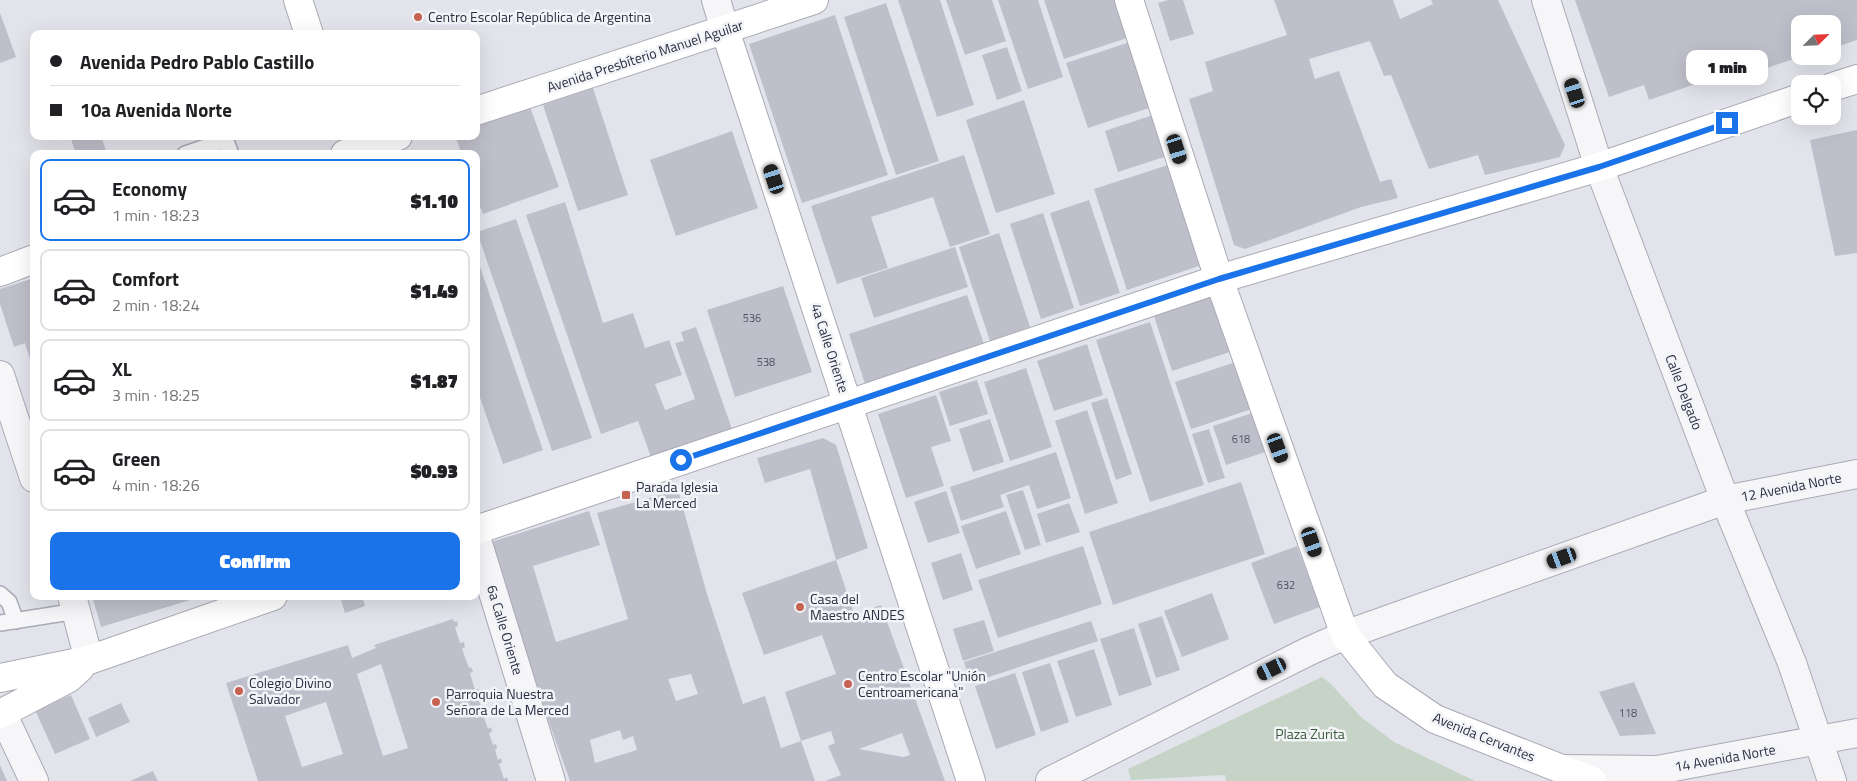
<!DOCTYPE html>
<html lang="en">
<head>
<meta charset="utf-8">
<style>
  :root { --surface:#fff; --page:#f6f6f6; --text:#202124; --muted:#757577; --line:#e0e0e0; --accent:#1a73e8 }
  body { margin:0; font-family:"Titillium Web",sans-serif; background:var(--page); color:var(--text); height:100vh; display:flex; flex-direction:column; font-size:19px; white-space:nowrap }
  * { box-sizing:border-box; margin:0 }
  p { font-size:16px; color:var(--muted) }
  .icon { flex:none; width:28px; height:28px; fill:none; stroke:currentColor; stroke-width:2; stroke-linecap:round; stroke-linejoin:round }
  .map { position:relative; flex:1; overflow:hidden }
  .panel { position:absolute; left:30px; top:150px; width:450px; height:450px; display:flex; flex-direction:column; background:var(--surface); border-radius:10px; box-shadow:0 5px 20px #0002 }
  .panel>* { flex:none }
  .top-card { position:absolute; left:30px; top:30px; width:450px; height:110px; border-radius:10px; box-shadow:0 5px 20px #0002; display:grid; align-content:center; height:110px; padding:0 20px; background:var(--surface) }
  .needle { width:32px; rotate:66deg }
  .buttons { position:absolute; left:1791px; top:15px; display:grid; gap:10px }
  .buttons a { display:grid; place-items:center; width:50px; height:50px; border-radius:10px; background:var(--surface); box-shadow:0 5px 20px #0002; font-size:25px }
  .end { position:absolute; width:22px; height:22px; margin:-11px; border:6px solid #1a73e8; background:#fff; box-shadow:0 0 0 2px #fff }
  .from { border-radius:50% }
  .bubble { position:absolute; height:35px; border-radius:10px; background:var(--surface); box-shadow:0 5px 20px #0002; font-size:16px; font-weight:800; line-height:35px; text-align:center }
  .car { position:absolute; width:15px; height:30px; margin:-15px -8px; border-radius:6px; box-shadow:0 0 4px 1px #0007; background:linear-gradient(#222 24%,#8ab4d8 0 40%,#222 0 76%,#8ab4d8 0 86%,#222 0) }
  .top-card b { display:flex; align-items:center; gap:18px; height:48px; font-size:19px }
  .top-card b+b { border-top:1px solid var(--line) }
  .top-card i { width:12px; height:12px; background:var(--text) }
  ul { padding:9px 0 0; list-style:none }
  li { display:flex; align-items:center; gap:15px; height:82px; margin:0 10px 8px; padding:0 10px; border:2px solid var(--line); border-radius:10px }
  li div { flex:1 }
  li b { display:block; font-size:19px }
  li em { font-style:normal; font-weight:800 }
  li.active { border-color:var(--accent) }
  li>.icon { width:45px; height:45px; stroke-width:1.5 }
  .primary-button { display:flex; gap:10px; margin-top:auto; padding:10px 20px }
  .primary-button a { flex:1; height:58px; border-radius:10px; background:var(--accent); color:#fff; font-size:20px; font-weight:800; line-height:58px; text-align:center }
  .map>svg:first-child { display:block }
  .green { fill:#c5d4c6 }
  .building { fill:#bebfca; fill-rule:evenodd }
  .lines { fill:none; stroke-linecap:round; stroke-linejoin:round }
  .lane-casing { stroke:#a8aab5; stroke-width:18 }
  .street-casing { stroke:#a8aab5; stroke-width:30 }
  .secondary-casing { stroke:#a8aab5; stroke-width:30 }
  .lane { stroke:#f6f6f9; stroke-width:15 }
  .street { stroke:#f6f6f9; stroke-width:28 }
  .secondary { stroke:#fff; stroke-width:28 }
  .route { stroke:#1a73e8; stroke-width:6 }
  .poi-dot { fill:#c76151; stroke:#f3f4f8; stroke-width:2 }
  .labels { text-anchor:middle; stroke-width:5; stroke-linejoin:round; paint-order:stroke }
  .number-label { font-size:11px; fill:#505264 }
  .poi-label { font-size:14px; fill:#2c2e42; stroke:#f3f4f8; text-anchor:start }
  .street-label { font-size:14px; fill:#2c2e42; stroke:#f3f4f8 }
  .park-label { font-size:14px; fill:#3a5d3d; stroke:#f3f4f8 }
</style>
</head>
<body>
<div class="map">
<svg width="1857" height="781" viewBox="0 0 1857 781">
  <rect width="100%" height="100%" fill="#e3e4eb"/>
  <!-- green -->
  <path class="green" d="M1322,677L1330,683L1361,717L1394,742L1475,781H1226L1225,775L1131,780L1128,769Z"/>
  <!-- building -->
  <path class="building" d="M898,0H940L974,105L937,117Z
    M946,0H992L1006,41L965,55Z
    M998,0H1038L1063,77L1028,89Z
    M1044,0H1118L1130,37L1064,59Z
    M1168,0H1183L1194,34L1170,41L1158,3Z
    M1274,0H1393L1400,19L1433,4L1431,0H1498L1565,145L1560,157L1485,175L1478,155L1429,169L1391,75L1384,76L1370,41L1309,59L1315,79L1339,71L1380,182L1391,179L1398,198L1361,207L1245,249L1234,245L1189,99L1213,91L1205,62L1287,35Z
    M1575,0H1857V40L1836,47L1832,39V24L1827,22L1800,24V31L1798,32L1800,57L1718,84L1716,77L1649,100L1644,85L1609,97Z
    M886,3L939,161L896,175L844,17Z
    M0,13L16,57L0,63Z
    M835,15L888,175L802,203L749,44Z
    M1130,42L1152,107L1088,128L1066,63Z
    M1007,47L1022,91L997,100L982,55Z
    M593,88L628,195L578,211L543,105Z
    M1024,100L1055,194L996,213L966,120Z
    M529,104L559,187L483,214L476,196V154H462L455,136H476V122Z
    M1153,115L1167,156L1118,172L1105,131Z
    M1857,130V253L1835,256L1810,140Z
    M732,131L758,208L676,236L650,160Z
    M70,136H101L107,154H76Z
    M964,155L990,234L950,247L933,197L871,217L888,268L837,284L811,206Z
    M1168,165L1202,265L1127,290L1094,189Z
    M1089,200L1120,293L1080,306L1050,213Z
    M565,202L603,323L633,313L645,348L669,340L682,375L655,384L665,410L695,399L675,343L684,341L681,332L696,327L732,429L651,457L638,421L601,434L526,215Z
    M1043,213L1074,308L1041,319L1010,224Z
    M516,219L592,438L552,451L477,232Z
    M999,233L1030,327L990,341L959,247Z
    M955,247L968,287L874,318L861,278Z
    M477,258L543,450L503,464L476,386Z
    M34,278V369H33L25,343L14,347L0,304V289Z
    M783,286L812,372L735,397L707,310Z
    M967,295L985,347L866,387L849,334Z
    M1214,296L1233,351L1172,371L1154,316Z
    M1150,322L1204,485L1150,502L1096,340Z
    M1087,344L1103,395L1054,411L1037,361Z
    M1236,362L1252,409L1191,429L1175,382Z
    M1026,368L1052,447L1010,461L984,382Z
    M977,380L988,414L950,426L939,392Z
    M936,395L951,441L931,447L944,486L906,498L878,414Z
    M1107,398L1132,474L1116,480L1091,403Z
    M1087,410L1118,503L1085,514L1055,421Z
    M1255,412L1268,451L1226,465L1213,426Z
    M990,419L1004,462L973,472L959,429Z
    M1209,429L1225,478L1208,483L1192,434Z
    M823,438L836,445L868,548L836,560L857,622L867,618L864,611L881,605L945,781H825L841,775L828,746L835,743L831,731L801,741L785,692L836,674L822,635L764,655L742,593L836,560L810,469L765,483L757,458ZM902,733L910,755L903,757L859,749Z
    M1056,452L1071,498L1037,509L1029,485L1000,495L1004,507L961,521L950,487Z
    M1241,482L1265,554L1113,605L1089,532Z
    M678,490L707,594L743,704L765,696L781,748L801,741L815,781H570L524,652L488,543L589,511L600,545L533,566L556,642L628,619L597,513ZM691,674L698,694L676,701L668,679ZM620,730L623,740L633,736L637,750L595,763L590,740Z
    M1023,490L1041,545L1025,550L1006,495Z
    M946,491L960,533L928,543L914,502Z
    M1069,503L1080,532L1046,543L1037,514Z
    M1006,511L1021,554L976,569L961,526Z
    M1083,546L1102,604L998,638L978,580Z
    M1297,546L1320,607L1274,624L1251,563Z
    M961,553L973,590L943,600L931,563Z
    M1212,593L1229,639L1182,657L1164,611Z
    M92,596H200V597L101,627Z
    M362,596L365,606L345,613L340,597Z
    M1162,616L1180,670L1156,678L1138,624Z
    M453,619L454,622L457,621L458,626L455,627L460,643L464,642L465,647L462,649L469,668L471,667L473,672L470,673L475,690L479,689L480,694L477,695L482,710L485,709L487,713L483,715L488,729L491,727L492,732L489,733L493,745L496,744L497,748L495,750L498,760L501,758L502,762L499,764L504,779L507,777L508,781H258L226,683L348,645L352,658L376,648L374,645ZM381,664L408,748L383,756L357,674ZM326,702L343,754L302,767L285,716Z
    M984,620L994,651L963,661L953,629Z
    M1091,621L1098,641L971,683L964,662Z
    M1134,628L1152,685L1119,696L1100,639Z
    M1094,649L1112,705L1076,717L1057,661Z
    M1050,663L1069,722L1041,732L1022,672Z
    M1015,673L1036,735L996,749L975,686Z
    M1634,682L1656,734L1620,736L1599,692Z
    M71,695L90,739L55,754L35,710Z
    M121,703L130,722L96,737L88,718Z
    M0,765L7,781H0Z
    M153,771L158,781H130Z"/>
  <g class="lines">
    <!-- lane casing -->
    <g class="lane-casing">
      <path id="lane" d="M224,136L231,154
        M185,154L226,140
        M0,594L9,602L16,621
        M0,623L77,611"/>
    </g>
    <!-- street casing -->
    <g class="street-casing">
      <path id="street" d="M716,0L725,30
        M1546,0L1599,167L1725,500L1792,663L1832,781
        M0,375L34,478
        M476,537L551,781
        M72,596L89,660
        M2,713L34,781
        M1562,769L1657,770L1857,733
        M1050,781L1307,652L1345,635L1725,500L1857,474"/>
    </g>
    <!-- secondary casing -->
    <g class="secondary-casing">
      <path id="secondary" d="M298,0L309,34
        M1129,0L1219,279L1345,635L1385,685L1435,719L1592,781
        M725,30L971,781
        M1832,87L1857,79
        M476,111L814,0
        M345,154L398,136
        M0,272L34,259
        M476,530L1219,279L1599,167L1800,98
        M0,678L89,660L273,596
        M0,714L69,678L80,668"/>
    </g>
    <!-- lane -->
    <use href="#lane" class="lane"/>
    <!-- street -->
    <use href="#street" class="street"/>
    <!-- secondary -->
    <use href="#secondary" class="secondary"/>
  </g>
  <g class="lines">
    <!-- route -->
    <path class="route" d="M681,460L1219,279L1599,167L1727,123"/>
  </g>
  <!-- markers -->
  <g class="poi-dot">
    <circle cx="418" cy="17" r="5"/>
    <rect x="621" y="490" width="10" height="10" rx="2.5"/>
    <circle cx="800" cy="607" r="5"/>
    <circle cx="848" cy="684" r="5"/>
    <circle cx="239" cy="691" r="5"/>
    <circle cx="436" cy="702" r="5"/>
  </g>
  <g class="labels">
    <!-- number labels -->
    <g class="number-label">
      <text x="752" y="322">536</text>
      <text x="766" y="366">538</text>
      <text x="1241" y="443">618</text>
      <text x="1286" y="589">632</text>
      <text x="1628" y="717">118</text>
    </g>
    <!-- poi labels -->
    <g class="poi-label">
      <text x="428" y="22">Centro Escolar República de Argentina</text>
      <text x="636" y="492">Parada Iglesia<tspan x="636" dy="16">La Merced</tspan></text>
      <text x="810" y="604">Casa del<tspan x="810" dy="16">Maestro ANDES</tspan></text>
      <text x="858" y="681">Centro Escolar "Unión<tspan x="858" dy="16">Centroamericana"</tspan></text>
      <text x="249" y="688">Colegio Divino<tspan x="249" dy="16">Salvador</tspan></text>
      <text x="446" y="699">Parroquia Nuestra<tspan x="446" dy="16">Señora de La Merced</tspan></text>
    </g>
    <!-- street labels -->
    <g class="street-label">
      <text transform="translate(645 56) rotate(-18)" y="5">Avenida Presbíterio Manuel Aguilar</text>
      <text transform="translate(830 348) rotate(72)" y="5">4a Calle Oriente</text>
      <text transform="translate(1684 392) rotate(69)" y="5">Calle Delgado</text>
      <text transform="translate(1791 487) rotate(-11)" y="5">12 Avenida Norte</text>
      <text transform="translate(505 630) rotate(73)" y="5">6a Calle Oriente</text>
      <text transform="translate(1484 737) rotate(22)" y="5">Avenida Cervantes</text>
      <text transform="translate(1725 758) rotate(-10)" y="5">14 Avenida Norte</text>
    </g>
    <!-- park labels -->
    <g class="park-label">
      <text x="1310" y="739">Plaza Zurita</text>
    </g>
  </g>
</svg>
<div class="buttons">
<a><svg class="needle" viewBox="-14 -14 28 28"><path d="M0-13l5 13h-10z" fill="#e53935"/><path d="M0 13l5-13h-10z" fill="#757577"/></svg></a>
<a><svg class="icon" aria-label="locate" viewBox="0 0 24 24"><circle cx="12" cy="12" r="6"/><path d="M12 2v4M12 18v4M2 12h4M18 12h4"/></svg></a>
</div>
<i class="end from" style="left:681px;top:460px"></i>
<i class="end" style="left:1727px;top:123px"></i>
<div class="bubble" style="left:1686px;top:50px;width:82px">1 min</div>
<i class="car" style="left:1575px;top:93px;rotate:342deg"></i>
<i class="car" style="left:1177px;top:149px;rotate:162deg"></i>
<i class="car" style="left:774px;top:179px;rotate:342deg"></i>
<i class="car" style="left:1278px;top:448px;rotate:160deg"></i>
<i class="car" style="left:1312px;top:542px;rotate:161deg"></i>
<i class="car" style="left:1562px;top:558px;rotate:250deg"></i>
<i class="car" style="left:1272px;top:669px;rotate:244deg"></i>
<div class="top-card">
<b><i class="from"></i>Avenida Pedro Pablo Castillo</b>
<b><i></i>10a Avenida Norte</b>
</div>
<section class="panel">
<ul>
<li class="active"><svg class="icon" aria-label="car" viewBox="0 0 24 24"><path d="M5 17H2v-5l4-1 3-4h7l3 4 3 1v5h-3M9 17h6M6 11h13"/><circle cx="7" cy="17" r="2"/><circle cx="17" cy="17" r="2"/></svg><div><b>Economy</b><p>1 min · 18:23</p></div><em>$1.10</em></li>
<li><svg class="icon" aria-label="car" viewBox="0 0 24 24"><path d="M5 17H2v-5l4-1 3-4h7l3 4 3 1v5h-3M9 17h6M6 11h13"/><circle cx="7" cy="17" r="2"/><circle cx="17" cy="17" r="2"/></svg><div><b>Comfort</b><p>2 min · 18:24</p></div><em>$1.49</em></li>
<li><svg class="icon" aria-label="car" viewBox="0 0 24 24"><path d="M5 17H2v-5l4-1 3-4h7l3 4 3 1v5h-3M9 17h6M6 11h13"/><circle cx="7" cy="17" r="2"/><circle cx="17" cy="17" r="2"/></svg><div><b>XL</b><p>3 min · 18:25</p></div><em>$1.87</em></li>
<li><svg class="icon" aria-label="car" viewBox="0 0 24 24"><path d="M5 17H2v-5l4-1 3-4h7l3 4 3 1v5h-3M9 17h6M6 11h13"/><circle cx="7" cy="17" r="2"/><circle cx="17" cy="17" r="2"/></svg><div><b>Green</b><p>4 min · 18:26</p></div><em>$0.93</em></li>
</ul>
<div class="primary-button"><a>Confirm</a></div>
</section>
</div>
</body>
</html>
